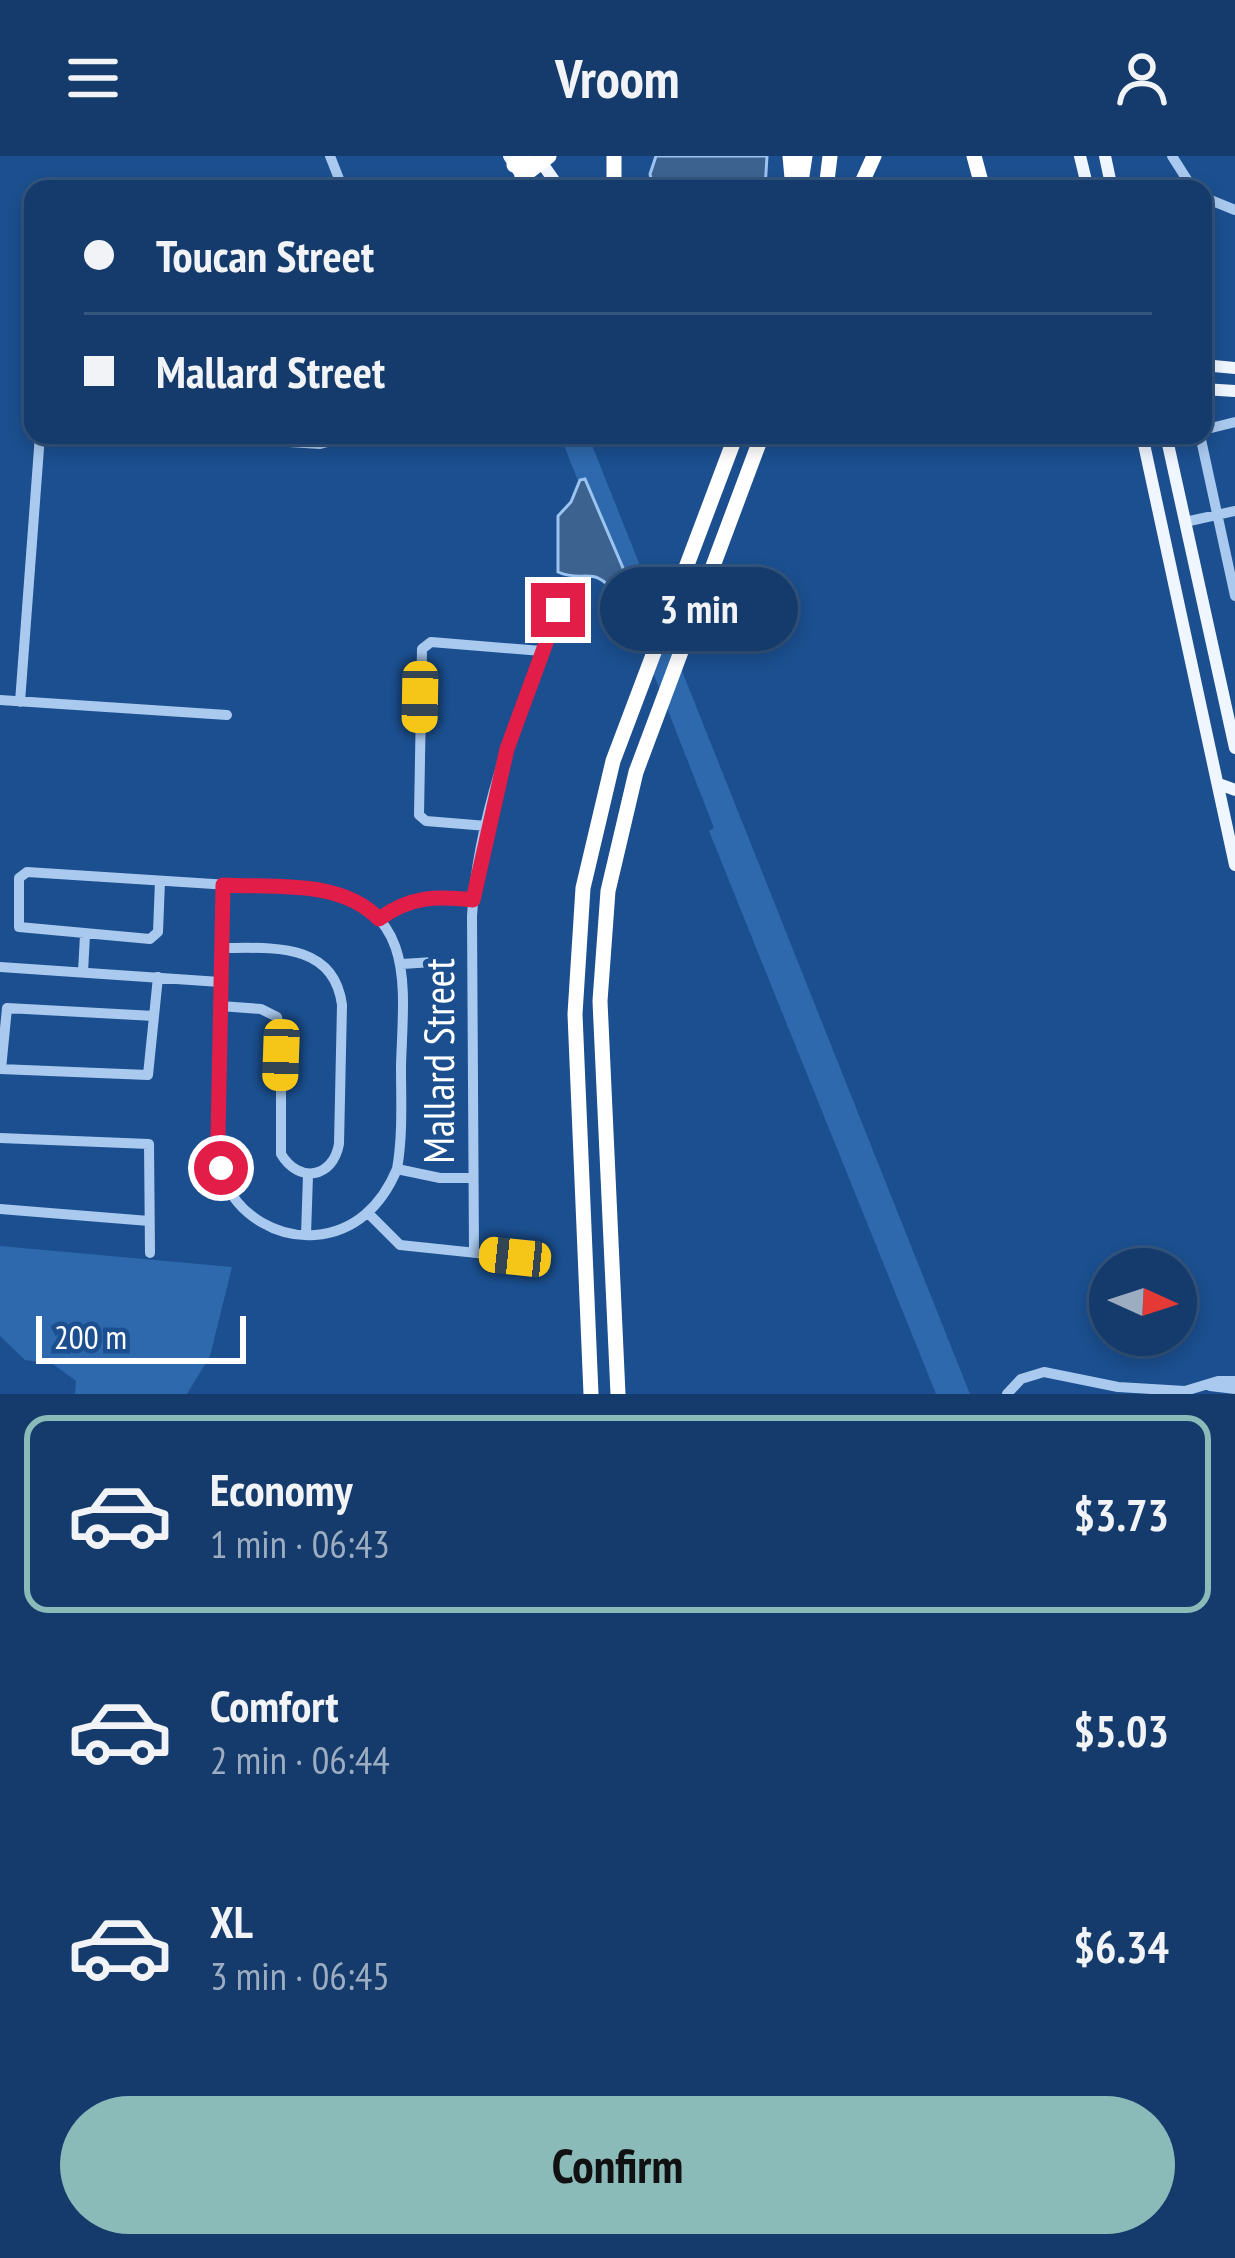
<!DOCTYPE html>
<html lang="en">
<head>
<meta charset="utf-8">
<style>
  :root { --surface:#143b6b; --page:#214673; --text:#f1f3f6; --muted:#9dadc1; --line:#33557e; --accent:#8bbbb9 }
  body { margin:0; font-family:"PT Sans Narrow",sans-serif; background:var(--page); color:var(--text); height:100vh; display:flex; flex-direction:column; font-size:45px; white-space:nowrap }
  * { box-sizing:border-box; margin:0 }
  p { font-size:39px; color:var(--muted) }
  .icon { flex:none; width:66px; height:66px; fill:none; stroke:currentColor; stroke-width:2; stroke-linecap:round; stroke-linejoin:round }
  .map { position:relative; height:1238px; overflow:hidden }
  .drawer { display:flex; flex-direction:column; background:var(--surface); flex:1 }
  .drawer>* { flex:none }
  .banner { position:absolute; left:24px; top:24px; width:1188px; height:264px; border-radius:24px; box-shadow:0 6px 18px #0003,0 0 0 3px var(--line); display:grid; align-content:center; height:264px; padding:0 60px; background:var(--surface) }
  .needle { width:78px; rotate:93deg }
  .buttons { position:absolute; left:1089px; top:1092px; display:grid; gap:24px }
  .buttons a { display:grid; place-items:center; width:108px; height:108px; border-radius:50%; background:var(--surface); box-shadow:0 6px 18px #0003,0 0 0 3px var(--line); font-size:60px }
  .scale { position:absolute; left:36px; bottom:30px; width:210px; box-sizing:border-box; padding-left:12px; border:6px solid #fff; border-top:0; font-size:33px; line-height:42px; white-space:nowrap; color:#fff; -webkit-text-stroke:9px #1b4f8f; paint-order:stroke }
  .end { position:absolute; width:54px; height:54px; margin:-27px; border:15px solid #e11d48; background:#fff; box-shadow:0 0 0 6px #fff }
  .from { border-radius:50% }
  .bubble { position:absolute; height:84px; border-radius:42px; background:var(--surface); box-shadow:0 6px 18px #0003,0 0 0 3px var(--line); font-size:39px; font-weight:600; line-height:84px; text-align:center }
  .car { position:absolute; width:36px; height:72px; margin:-36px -18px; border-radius:15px; box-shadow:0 0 9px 3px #0007; background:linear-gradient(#f5c518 24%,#345 0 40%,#f5c518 0 76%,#345 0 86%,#f5c518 0) }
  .banner b { display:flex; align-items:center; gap:42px; height:114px; font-size:45px }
  .banner b+b { border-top:3px solid var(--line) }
  .banner i { width:30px; height:30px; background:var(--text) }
  ul { padding:21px 0 0; list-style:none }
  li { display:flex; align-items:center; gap:36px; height:198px; margin:0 24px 18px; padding:0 36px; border:6px solid transparent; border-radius:24px }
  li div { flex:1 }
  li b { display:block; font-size:45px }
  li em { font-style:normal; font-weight:600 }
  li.current { border-color:var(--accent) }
  li>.icon { width:108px; height:108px; stroke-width:1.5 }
  .action { display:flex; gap:24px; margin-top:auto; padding:24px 60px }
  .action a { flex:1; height:138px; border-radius:72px; background:var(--accent); color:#111; font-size:48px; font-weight:600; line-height:138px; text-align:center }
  header { display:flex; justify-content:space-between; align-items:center; height:156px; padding:0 60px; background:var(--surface); font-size:54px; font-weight:600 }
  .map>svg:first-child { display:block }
  .green { fill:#2e69ad }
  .water { fill:#3c6290; stroke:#9cc4f0; stroke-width:3 }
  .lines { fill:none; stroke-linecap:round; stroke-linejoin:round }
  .minor { stroke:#a9c9ee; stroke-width:10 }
  .major { stroke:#f0f6ff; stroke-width:12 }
  .highway { stroke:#fff; stroke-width:15 }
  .route { stroke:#e11d48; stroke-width:15 }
  .labels { text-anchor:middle; stroke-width:10; stroke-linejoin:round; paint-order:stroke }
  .street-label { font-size:42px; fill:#fff; stroke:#1b4f8f }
</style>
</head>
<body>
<header><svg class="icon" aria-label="menu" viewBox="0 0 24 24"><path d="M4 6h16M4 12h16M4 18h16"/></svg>Vroom<svg class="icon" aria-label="person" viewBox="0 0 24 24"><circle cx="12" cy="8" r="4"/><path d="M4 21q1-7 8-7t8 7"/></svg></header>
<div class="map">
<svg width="1235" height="1238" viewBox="0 0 1235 1238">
  <rect width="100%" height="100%" fill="#1b4f8f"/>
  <!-- green -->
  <path class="green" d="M560,279H588L970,1238H936L709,675L714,672Z
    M0,1090L232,1111L210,1200L187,1238H75L76,1225L53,1208L25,1204L0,1180Z"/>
  <!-- water -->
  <path class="water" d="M656,0H767L765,33H653L650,18Z
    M585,323L623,412L630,443L617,440C594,407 585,428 558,416V360L571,346L580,324Z"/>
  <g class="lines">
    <!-- minor -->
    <path class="minor" d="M330,0L343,33
      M1172,0L1193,33
      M1203,41L1235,54
      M1203,274L1235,266
      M182,279L320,288L354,279
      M1200,279L1235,440
      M1185,366L1235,355
      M0,544L227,559
      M20,546L40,279
      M487,670L426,665L419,659L422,493L431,486L542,495
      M160,725L158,776L150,783L19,771V722L27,716L323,735C418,753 403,835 401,910C401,944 403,979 397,1013C382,1049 355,1076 315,1079C278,1082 239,1060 225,1025C212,991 218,950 219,915C220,853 221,791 223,729
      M379,763C409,740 437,740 473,744
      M402,808L433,806
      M0,811L220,826
      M83,816L85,779
      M220,850L261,853L277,861L281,881V998C299,1028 333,1022 339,988L342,849C334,785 270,792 221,792
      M0,913L148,919L158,821
      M1,913L7,852L154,860
      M0,982L149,988L150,1097
      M397,1013L440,1022H472
      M0,1053L149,1065
      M368,1057L400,1089L515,1101
      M306,1079L308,1019
      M474,1097L472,760C478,649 525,541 564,439
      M1210,1230L1235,1233
      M1007,1238L1021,1223L1044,1216L1118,1231L1185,1235L1218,1225H1235"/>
    <!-- major -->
    <path class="major" d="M509,0L530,33
      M537,0L560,33
      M1080,0L1088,33
      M1105,0L1112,33
      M1203,209L1235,212
      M1203,233L1235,235
      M1142,279L1235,709
      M1166,279L1235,592
      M1219,628L1235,634"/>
    <!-- highway -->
    <path class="highway" d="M614,0V33
      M790,0L793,33
      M974,0L983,33
      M514,9L527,0
      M522,21L549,0
      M800,33L805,0
      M826,33L830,0
      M859,33L874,0
      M591,1238L575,858L583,732L613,605L736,279
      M618,1238L600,845L608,735L636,616L762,279"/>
  </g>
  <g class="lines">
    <!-- route -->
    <path class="route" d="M221,1012L218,981L223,729C274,732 341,723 379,763C410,740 436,740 473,744L507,593L558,454"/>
  </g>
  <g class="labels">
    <!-- street labels -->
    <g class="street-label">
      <text transform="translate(439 905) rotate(-90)" y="15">Mallard Street</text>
    </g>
  </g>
</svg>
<div class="buttons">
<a><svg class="needle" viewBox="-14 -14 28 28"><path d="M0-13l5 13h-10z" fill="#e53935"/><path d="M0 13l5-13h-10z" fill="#9dadc1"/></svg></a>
</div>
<div class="scale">200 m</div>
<i class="end from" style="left:221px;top:1012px"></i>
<i class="end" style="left:558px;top:454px"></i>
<div class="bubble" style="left:600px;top:411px;width:198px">3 min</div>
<i class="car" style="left:420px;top:541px;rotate:181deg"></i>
<i class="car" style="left:281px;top:899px;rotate:182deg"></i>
<i class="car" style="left:515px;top:1101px;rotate:276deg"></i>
<div class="banner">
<b><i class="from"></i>Toucan Street</b>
<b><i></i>Mallard Street</b>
</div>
</div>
<section class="drawer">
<ul>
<li class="current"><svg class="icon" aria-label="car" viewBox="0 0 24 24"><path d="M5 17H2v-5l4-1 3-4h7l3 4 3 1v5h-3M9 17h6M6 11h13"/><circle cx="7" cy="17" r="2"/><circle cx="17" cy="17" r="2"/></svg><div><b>Economy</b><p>1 min · 06:43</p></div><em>$3.73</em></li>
<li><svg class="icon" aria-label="car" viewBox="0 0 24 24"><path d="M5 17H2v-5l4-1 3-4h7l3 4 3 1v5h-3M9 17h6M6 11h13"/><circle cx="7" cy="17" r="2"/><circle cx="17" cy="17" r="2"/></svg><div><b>Comfort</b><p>2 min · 06:44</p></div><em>$5.03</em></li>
<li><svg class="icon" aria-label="car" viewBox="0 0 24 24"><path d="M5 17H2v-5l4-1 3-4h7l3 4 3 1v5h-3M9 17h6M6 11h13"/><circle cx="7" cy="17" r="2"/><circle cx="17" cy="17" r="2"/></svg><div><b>XL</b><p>3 min · 06:45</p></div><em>$6.34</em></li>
</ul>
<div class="action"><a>Confirm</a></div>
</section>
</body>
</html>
